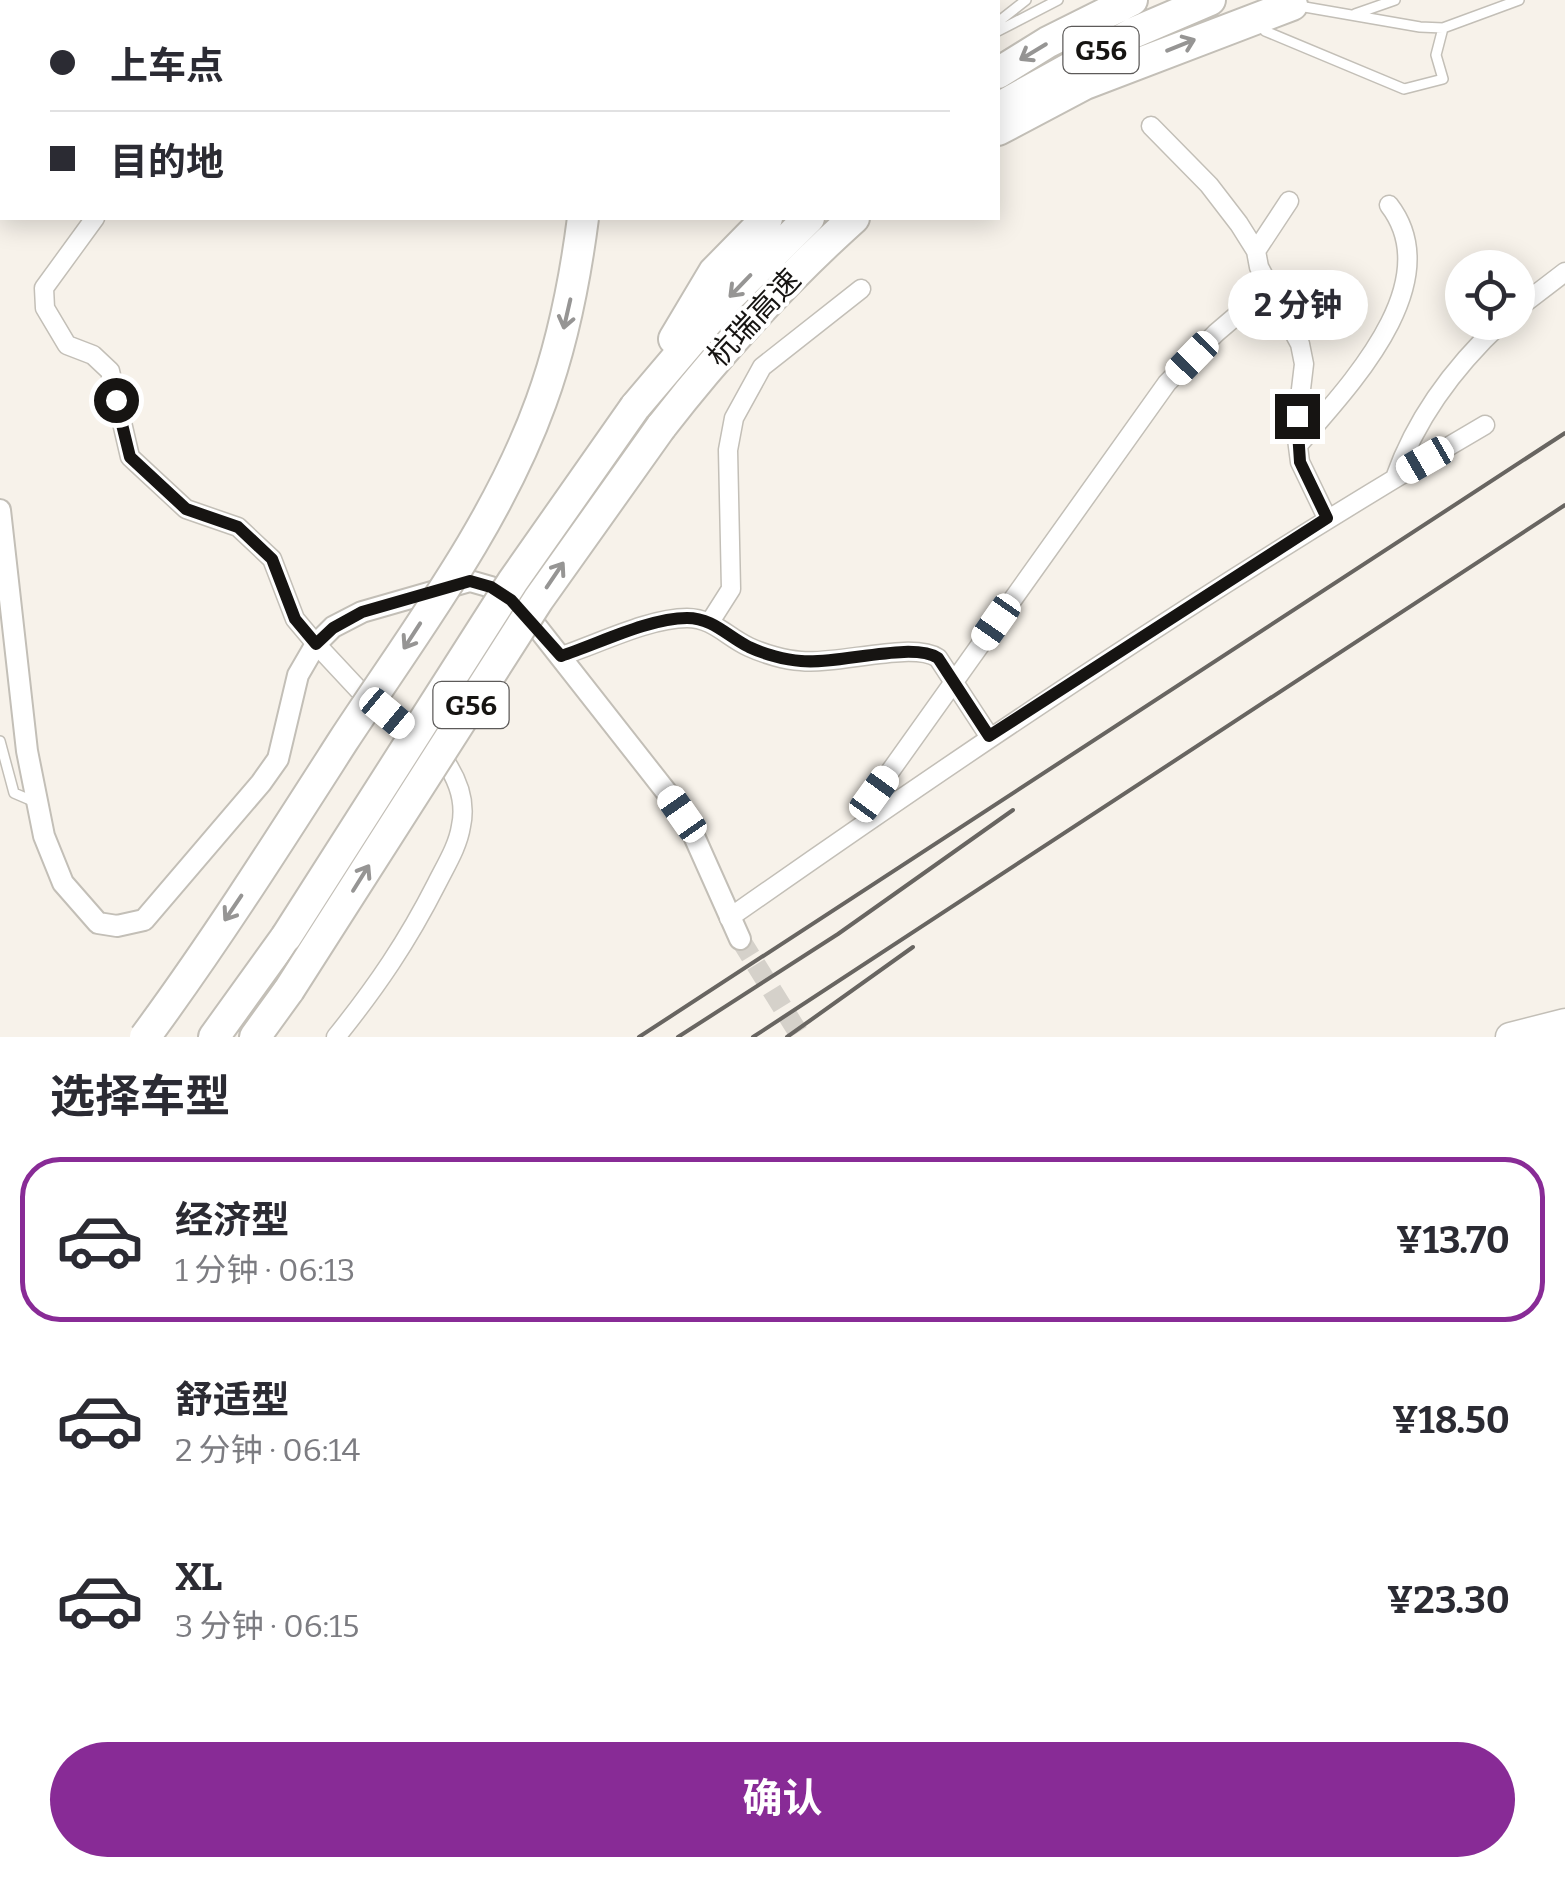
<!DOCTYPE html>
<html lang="zh">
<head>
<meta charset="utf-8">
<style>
  :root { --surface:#fff; --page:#f2f2f3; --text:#2b2b33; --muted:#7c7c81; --line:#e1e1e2; --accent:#882b96 }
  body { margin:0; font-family:Bitter,"Noto Sans SC",serif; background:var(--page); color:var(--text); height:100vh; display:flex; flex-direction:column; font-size:38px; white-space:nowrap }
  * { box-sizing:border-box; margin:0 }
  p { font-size:32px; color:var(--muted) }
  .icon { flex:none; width:55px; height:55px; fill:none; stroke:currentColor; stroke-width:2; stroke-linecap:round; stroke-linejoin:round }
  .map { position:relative; height:1037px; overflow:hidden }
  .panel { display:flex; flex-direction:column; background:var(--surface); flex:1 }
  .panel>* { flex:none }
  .banner { position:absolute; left:0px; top:0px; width:1000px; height:220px; box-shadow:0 5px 25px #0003; display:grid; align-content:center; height:220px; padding:0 50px; background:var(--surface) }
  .tools { position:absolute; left:1445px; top:250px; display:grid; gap:20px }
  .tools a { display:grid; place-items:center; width:90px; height:90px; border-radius:50%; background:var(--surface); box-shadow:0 5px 25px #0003; font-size:50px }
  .end { position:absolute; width:45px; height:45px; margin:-22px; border:12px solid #161412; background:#fff; box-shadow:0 0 0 5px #fff }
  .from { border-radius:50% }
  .bubble { position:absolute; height:70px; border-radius:35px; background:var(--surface); box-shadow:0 5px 25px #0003; font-size:32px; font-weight:700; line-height:70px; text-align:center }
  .car { position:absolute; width:30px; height:60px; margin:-30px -15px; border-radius:12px; box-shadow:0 0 8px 2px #0007; background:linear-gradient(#fff 24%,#345 0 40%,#fff 0 76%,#345 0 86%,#fff 0) }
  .banner b { display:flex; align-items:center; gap:35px; height:95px; font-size:38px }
  .banner b+b { border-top:2px solid var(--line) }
  .banner i { width:25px; height:25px; background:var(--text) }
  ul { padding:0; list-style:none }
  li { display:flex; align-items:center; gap:30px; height:165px; margin:0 20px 15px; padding:0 30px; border:5px solid transparent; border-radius:40px }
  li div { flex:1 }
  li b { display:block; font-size:38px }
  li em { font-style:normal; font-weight:700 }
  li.on { border-color:var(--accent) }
  li>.icon { width:90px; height:90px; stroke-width:1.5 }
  h2 { padding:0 50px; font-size:45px; line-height:120px }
  .primary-button { display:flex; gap:20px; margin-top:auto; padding:20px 50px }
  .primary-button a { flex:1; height:115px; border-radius:60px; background:var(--accent); color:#fff; font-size:40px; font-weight:700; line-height:115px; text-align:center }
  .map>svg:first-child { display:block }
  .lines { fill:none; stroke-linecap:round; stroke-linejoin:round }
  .tertiary-tunnel { stroke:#d5d1ca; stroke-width:20; stroke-dasharray:20 10; stroke-linecap:butt }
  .service-casing { stroke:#c3bfb7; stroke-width:12 }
  .minor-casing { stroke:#c3bfb7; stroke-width:21 }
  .tertiary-casing { stroke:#c3bfb7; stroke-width:24 }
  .trunk-casing { stroke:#c3bfb7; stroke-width:31 }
  .motorway-casing { stroke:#c3bfb7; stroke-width:34 }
  .service { stroke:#fff; stroke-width:9 }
  .minor { stroke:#fff; stroke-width:18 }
  .tertiary { stroke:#fff; stroke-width:20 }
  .trunk { stroke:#fff; stroke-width:28 }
  .motorway { stroke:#fff; stroke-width:30 }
  .rail { stroke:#686561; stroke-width:4 }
  .motorway-bridge-casing { stroke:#c3bfb7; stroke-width:34; stroke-linecap:butt }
  .motorway-bridge { stroke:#fff; stroke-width:30 }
  .oneway { stroke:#969594 }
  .route { stroke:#161412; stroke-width:12 }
  .labels { text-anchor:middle; stroke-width:8; stroke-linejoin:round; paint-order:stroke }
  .shield { fill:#fff; stroke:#5c5a59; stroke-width:2.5 }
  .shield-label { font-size:28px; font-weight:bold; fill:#161412 }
  .street-label { font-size:30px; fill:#161412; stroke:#fff }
</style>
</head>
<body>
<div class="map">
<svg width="1565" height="1037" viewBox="0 0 1565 1037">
  <rect width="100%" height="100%" fill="#f7f2ea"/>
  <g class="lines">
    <!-- tertiary-tunnel -->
    <path class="tertiary-tunnel" d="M740,939L801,1037"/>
    <!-- service casing -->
    <g class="service-casing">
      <path id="service" d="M570,0L571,2
        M672,2L673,0
        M1299,6L1420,27L1443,28L1519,0
        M1355,14L1395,0
        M998,22L1026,0
        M998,31L1058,0
        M1265,31L1404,89L1443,79L1436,55L1443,28
        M0,741L14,793L35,802"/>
    </g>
    <!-- minor casing -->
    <g class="minor-casing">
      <path id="minor" d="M136,2L140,0
        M0,18L2,22
        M0,93L2,91
        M1151,126L1209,185L1239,224L1256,251L1259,267L1300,344L1304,364L1296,431L1300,462L1327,518
        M95,218L44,288L45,308L67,345L93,355L110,371L130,457L186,509L238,527L272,559L295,619L316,644L358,689L445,761C458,780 466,803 461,826C458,846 446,865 437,883C407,942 377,986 336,1037
        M1256,251L1289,201
        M1518,308L1565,272
        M1299,444C1348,387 1449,283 1389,205
        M1395,478C1416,418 1456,365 1502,322
        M710,622L731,589L728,450L734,418L762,367L861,289
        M561,656C598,644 649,618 687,618C713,618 727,637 749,647C764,654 785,660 801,661C838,665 912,641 938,658L989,736
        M865,823L874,794L1167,383L1216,333L1270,287
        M729,918C976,745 1225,577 1485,425"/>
    </g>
    <!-- tertiary casing -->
    <g class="tertiary-casing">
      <path id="tertiary" d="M0,510L27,751L44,836L63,883L98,923L117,926L144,920L261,783L278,759L298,675L316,644L333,627L362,612L470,581L491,587L533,622L668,794L694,836L740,939"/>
    </g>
    <!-- trunk casing -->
    <g class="trunk-casing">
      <path id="trunk" d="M1510,1037L1565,1023"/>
    </g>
    <!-- motorway casing -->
    <g class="motorway-casing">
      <path id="motorway" d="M998,73L1048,42L1132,0
        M998,108L1133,33L1210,0
        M998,130L1085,84L1292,5
        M674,339L714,272L767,218
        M635,407L725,301L809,218
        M661,427C720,351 783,282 854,218
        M214,1037L286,937
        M255,1037L289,990"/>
    </g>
    <!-- service -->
    <use href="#service" class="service"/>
    <!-- minor -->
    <use href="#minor" class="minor"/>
    <!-- tertiary -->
    <use href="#tertiary" class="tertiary"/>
    <!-- trunk -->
    <use href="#trunk" class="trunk"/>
    <!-- motorway -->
    <use href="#motorway" class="motorway"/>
    <!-- rail -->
    <path class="rail" d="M639,1037L1565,433
      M678,1037L838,934L1013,810
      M753,1037L1565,505
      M787,1037L913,947"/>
    <!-- motorway-bridge casing -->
    <g class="motorway-bridge-casing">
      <path id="motorway-bridge" d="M286,937L513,581L635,407
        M289,990L538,600L661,427
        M145,1037C215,942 279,841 343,741C414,633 497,524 541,402C563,342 575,280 583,218"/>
    </g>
    <!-- motorway-bridge -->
    <use href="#motorway-bridge" class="motorway-bridge"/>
  </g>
  <!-- one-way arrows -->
  <defs><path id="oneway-shaft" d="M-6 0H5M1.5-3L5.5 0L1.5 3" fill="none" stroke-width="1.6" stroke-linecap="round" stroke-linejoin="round" transform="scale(2.5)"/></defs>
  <g class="oneway">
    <use href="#oneway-shaft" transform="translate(1181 45) rotate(-22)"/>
    <use href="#oneway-shaft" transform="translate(1033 52) rotate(149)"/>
    <use href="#oneway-shaft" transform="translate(740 286) rotate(134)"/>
    <use href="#oneway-shaft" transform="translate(567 314) rotate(103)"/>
    <use href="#oneway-shaft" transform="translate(555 575) rotate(-56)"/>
    <use href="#oneway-shaft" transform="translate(412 636) rotate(123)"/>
    <use href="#oneway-shaft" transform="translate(361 878) rotate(-58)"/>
    <use href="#oneway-shaft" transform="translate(233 908) rotate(124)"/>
  </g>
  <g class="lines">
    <!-- route -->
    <path class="route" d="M116,400L130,457L186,509L238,527L272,559L295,619L316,644L333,628L362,612L470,581L491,587L511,600L561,656C598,644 649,618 687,618C713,618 727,636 749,647C764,654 785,660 801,661C838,665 912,641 938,658L989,736L1327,518L1300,462L1297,416"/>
  </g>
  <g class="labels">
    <!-- shield labels -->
    <g class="shield">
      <rect x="1063.5" y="27" width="75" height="46" rx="8"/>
      <rect x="433.5" y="682" width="75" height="46" rx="8"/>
    </g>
    <g class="shield-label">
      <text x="1101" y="60">G56</text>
      <text x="471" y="715">G56</text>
    </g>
    <!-- street labels -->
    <g class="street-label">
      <text transform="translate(754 318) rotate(-47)" y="10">杭瑞高速</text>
    </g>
  </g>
</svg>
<div class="tools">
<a><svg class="icon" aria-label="locate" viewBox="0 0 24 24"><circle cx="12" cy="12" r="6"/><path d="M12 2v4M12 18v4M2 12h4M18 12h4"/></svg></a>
</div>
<i class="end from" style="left:116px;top:400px"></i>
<i class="end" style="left:1297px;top:416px"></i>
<div class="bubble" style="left:1228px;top:270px;width:140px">2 分钟</div>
<i class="car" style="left:1192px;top:358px;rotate:224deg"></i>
<i class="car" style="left:1425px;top:460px;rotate:240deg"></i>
<i class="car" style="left:996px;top:622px;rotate:215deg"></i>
<i class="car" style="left:387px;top:713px;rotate:130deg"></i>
<i class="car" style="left:874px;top:794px;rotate:36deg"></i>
<i class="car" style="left:682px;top:814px;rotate:325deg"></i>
<div class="banner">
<b><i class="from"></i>上车点</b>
<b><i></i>目的地</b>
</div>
</div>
<section class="panel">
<h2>选择车型</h2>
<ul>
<li class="on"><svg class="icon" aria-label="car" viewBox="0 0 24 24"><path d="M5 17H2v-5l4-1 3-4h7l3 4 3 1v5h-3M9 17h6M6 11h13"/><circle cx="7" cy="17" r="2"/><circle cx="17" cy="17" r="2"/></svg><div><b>经济型</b><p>1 分钟 · 06:13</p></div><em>¥13.70</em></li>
<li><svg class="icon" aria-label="car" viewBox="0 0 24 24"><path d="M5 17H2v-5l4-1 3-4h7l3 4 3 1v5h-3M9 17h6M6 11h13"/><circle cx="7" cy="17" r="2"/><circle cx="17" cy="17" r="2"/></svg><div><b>舒适型</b><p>2 分钟 · 06:14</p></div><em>¥18.50</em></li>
<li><svg class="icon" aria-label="car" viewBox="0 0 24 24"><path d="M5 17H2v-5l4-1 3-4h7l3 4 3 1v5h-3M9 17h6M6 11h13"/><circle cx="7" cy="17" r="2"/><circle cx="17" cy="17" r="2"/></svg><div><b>XL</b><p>3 分钟 · 06:15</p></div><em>¥23.30</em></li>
</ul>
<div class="primary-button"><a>确认</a></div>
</section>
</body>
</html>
